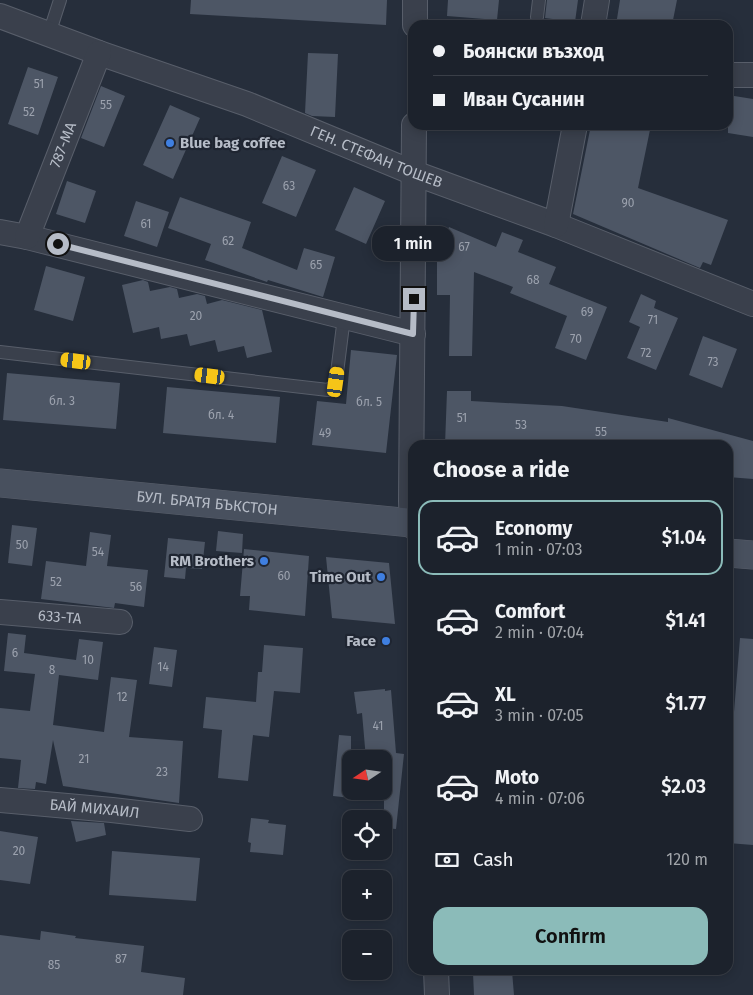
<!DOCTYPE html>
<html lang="en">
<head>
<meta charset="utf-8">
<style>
  :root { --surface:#1c222c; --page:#252a34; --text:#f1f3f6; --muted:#a0a4a9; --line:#3a3f48; --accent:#8bbbb9 }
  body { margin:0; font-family:"Fira Sans",sans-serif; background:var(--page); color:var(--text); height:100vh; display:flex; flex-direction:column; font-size:19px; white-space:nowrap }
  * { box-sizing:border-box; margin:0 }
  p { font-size:16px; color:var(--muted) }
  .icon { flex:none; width:28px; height:28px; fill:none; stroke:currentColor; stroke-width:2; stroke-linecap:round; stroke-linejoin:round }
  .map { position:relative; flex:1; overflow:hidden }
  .panel { position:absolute; left:408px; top:440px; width:325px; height:535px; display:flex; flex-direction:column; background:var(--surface); border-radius:15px; box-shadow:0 2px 12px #0003,0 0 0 1px var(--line) }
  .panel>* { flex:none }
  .hud { position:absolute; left:408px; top:20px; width:325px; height:110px; border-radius:15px; box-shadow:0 2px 12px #0003,0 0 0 1px var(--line); display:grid; align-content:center; height:110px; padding:0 25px; background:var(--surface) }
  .needle { width:32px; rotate:257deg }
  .controls { position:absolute; left:342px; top:750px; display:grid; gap:10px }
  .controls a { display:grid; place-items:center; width:50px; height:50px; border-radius:10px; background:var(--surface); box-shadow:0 2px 12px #0003,0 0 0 1px var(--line); font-size:25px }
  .end { position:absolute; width:22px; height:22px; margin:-11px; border:6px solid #b6bcc7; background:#111; box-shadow:0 0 0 2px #111 }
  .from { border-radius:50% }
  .bubble { position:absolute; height:35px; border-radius:15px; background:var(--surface); box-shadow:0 2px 12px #0003,0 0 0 1px var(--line); font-size:16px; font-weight:600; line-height:35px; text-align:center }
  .car { position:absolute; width:15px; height:30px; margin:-15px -8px; border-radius:6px; box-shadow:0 0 4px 1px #0007; background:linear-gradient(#f5c518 24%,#345 0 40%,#f5c518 0 76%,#345 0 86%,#f5c518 0) }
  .hud b { display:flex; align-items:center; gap:18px; height:48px; font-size:19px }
  .hud b+b { border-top:1px solid var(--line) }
  .hud i { width:12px; height:12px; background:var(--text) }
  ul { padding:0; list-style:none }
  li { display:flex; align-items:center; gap:15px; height:75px; margin:0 10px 8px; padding:0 15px; border:2px solid transparent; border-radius:15px }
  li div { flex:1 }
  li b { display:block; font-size:19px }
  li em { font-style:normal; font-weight:600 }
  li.current { border-color:var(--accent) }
  li>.icon { width:45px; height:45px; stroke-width:1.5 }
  h2 { padding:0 25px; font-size:22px; line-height:60px }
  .pay { display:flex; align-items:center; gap:12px; height:55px; padding:0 25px; font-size:19px }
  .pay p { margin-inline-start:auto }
  .cta { display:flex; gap:10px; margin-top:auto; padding:10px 25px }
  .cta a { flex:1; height:58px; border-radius:15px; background:var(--accent); color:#111; font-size:20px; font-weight:600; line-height:58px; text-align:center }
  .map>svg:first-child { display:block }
  .building { fill:#4d5665 }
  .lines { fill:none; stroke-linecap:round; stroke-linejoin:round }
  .lane-casing { stroke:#585e6a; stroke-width:14 }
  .street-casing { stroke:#585e6a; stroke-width:26 }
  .secondary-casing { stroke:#585e6a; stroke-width:29 }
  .lane { stroke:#3a404c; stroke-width:12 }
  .street { stroke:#3a404c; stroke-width:24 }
  .secondary { stroke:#48505e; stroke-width:28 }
  .route { stroke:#b6bcc7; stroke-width:6 }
  .shop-dot { fill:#3f7fe0; stroke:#1f2531; stroke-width:2 }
  .labels { text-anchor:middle; stroke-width:4.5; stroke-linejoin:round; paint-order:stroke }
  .number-label { font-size:12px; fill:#9ca2ae }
  .poi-label { font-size:15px; font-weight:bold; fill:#b6bcc7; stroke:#1f2531; text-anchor:end }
  .street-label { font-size:15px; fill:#b6bcc7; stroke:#1f2531 }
</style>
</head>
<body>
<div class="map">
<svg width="753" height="995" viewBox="0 0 753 995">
  <rect width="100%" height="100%" fill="#262e3b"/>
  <!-- building -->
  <path class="building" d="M191,0H387L386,25L190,14Z
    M448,0H499L497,20L447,16Z
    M547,0H578L575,22L545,18Z
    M620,0H677L672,25H616Z
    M308,53L338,54L335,117L312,116L305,113Z
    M28,67L58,77L38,135L8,124Z
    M101,86L125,96L104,147L81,138Z
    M728,95L753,99V137L728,133Z
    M170,105L200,118L173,179L143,165Z
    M591,125H651L638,188L728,220L711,265L703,262L700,268L573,214Z
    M282,156L316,170L296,217L262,203Z
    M67,181L96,191L85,223L56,214Z
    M354,187L385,201L366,244L335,230Z
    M180,197L251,222L242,248L297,270L304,248L335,257L323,297L268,280L267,282L205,260L211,244L168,228Z
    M136,201L169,212L157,247L124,236Z
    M449,227L496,247L502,232L523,240L518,252L556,267L549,284L607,307L586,360L555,348L567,316L510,293L513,287L474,272L472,356H449L450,295H437V255Z
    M46,266L85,277L73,321L34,310Z
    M143,280L148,282L150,291L170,287L177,289L179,298L197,294L205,296L207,304L222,300L262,310L272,352L247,358L244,346L218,352L215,340L190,346L187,334L161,339L159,327L133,333L122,285Z
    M641,294L656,301L654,308L678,318L656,370L627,358L640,327L629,322Z
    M703,336L737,349L722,388L689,375Z
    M351,350L397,355L386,453L312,445L317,401L346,404Z
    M7,373L120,383L116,429L3,420Z
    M167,387L280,397L276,443L163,433Z
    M447,391H471V401L562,406L668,422V418L753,441V479L728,477V445H445Z
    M12,525L37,528L32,566L8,563Z
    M218,531L243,534L242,553L216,551Z
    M90,532L111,535L107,566L148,570L144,607L115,603L114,608L41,599L46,561L86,566Z
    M168,538L205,542L202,569L186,568L185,579L164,577Z
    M244,549L309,556L305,616L249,610L250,596H240Z
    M326,557L389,563L395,624L332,618Z
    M8,633L26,635L24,653L76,660L79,639L103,642L98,680L59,675L53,725L104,732L111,677L137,680L129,737L183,741L179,803L63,786L53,740L46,784L36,782L35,789L18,788L21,760L0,758V708L30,711L35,674L4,671Z
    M740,638L753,639V845L728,843V786Z
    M264,645L303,648L300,693L274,691L269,737L253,735L248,781L218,778L222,730L203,728L206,697L256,702L258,672H262Z
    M154,647L177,650L172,687L149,684Z
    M385,689V691L391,690L396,753L404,754L396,829L384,828V759H366L362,713L357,714L354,692Z
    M339,735L351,736V798L333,796Z
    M251,818L269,820L268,823L286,825L283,855L250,852L251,843L248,842Z
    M71,821L104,823L106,835L76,842Z
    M0,831L38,837L30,884L0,880Z
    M112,851L200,858L196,901L109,895Z
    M41,931L76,936L75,938L144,946L141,972L185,978L183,995H0V935L40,940Z
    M512,971L514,995H474L473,973Z"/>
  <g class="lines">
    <!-- lane casing -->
    <g class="lane-casing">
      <path id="lane" d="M537,17L539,0
        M49,34L60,0
        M0,352L328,390L335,385L336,381L344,317"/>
    </g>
    <!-- street casing -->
    <g class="street-casing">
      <g id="street">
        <path id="s1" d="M0,16L99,53L247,104L414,173L556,225L753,304"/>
        <path d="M415,25V0"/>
        <path d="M593,25L597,0"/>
        <path d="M728,75H753"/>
        <path d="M556,225L575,125"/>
        <path d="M0,232L27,237L413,334"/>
        <path id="s2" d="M27,237L99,53"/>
        <path d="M412,526L411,501L414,125"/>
        <path id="s3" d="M0,612L120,622"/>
        <path id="s4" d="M0,800L112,810L190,819"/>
        <path d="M436,970L437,995"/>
      </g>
    </g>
    <!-- secondary casing -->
    <g class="secondary-casing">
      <g id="secondary">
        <path id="s5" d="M0,483L412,523"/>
        <path d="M728,553L753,555"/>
      </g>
    </g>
    <!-- lane -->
    <use href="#lane" class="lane"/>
    <!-- street -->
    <use href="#street" class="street"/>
    <!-- secondary -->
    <use href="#secondary" class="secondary"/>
  </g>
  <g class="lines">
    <!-- route -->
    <path class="route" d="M58,244L413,334L414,299"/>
  </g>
  <!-- markers -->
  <g class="shop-dot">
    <circle cx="170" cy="143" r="5"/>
    <circle cx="264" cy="561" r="5"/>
    <circle cx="381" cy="577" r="5"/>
    <circle cx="386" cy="641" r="5"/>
  </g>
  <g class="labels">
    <!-- number labels -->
    <g class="number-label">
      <text x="39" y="88">51</text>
      <text x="106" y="109">55</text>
      <text x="29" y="116">52</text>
      <text x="289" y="190">63</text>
      <text x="628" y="207">90</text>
      <text x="146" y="228">61</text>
      <text x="228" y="245">62</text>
      <text x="464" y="251">67</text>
      <text x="316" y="269">65</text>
      <text x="533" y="284">68</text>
      <text x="587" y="316">69</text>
      <text x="196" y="320">20</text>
      <text x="653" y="324">71</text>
      <text x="576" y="343">70</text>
      <text x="646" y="357">72</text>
      <text x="713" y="366">73</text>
      <text x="62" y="405">бл. 3</text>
      <text x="369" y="406">бл. 5</text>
      <text x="221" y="419">бл. 4</text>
      <text x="462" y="422">51</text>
      <text x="521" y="429">53</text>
      <text x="601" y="436">55</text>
      <text x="325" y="437">49</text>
      <text x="22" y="549">50</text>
      <text x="98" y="556">54</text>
      <text x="284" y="580">60</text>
      <text x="56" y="586">52</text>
      <text x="136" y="591">56</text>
      <text x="15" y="657">6</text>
      <text x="88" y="664">10</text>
      <text x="163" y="671">14</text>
      <text x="52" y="674">8</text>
      <text x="122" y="701">12</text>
      <text x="378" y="730">41</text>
      <text x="84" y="763">21</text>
      <text x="162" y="776">23</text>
      <text x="19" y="855">20</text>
      <text x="121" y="963">87</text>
      <text x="54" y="969">85</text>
    </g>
    <!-- poi labels -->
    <g class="poi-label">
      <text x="180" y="148" text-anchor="start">Blue bag coffee</text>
      <text x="254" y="566">RM Brothers</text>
      <text x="371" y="582">Time Out</text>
      <text x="376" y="646">Face</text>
    </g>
    <!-- street labels -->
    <g class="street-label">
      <text dy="5" stroke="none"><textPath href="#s2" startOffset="99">787-МА</textPath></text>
      <text dy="5" stroke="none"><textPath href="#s1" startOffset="402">ГЕН. СТЕФАН ТОШЕВ</textPath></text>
      <text dy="5" stroke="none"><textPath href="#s5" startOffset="208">БУЛ. БРАТЯ БЪКСТОН</textPath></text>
      <text dy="5" stroke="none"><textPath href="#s3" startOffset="60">633-ТА</textPath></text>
      <text dy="5" stroke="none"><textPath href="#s4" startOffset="95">БАЙ МИХАИЛ</textPath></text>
    </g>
  </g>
</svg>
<div class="controls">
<a><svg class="needle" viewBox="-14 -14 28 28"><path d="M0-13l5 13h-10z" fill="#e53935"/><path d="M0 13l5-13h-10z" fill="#a0a4a9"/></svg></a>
<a><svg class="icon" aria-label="locate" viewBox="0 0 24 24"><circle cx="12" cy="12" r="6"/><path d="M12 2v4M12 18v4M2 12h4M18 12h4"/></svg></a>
<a>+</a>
<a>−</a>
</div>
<i class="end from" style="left:58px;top:244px"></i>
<i class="end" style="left:414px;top:299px"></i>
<div class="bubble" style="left:372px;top:226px;width:82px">1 min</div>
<i class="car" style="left:76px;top:361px;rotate:277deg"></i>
<i class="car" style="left:210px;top:376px;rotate:277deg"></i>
<i class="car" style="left:336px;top:382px;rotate:8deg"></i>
<div class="hud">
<b><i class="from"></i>Боянски възход</b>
<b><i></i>Иван Сусанин</b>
</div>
<section class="panel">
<h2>Choose a ride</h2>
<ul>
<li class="current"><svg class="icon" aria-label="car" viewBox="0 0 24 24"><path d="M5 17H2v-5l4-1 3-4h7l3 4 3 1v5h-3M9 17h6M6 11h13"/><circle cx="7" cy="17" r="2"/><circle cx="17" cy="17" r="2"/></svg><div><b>Economy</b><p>1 min · 07:03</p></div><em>$1.04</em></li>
<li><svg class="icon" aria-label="car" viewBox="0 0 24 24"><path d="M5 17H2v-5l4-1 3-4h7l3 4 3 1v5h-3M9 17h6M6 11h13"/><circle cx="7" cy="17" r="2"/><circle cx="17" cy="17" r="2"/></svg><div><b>Comfort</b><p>2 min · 07:04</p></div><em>$1.41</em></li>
<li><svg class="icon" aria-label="car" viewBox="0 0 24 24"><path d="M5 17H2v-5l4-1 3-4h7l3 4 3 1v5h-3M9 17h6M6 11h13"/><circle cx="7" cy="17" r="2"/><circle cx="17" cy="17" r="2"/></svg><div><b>XL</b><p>3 min · 07:05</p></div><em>$1.77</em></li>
<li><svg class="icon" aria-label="car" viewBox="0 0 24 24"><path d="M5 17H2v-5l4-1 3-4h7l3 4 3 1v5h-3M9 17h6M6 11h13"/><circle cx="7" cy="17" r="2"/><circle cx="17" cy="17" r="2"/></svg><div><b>Moto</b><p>4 min · 07:06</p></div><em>$2.03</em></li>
</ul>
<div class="pay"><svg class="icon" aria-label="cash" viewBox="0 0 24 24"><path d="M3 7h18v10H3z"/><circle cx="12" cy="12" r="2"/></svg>Cash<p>120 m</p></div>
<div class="cta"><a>Confirm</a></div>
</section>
</div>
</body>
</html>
